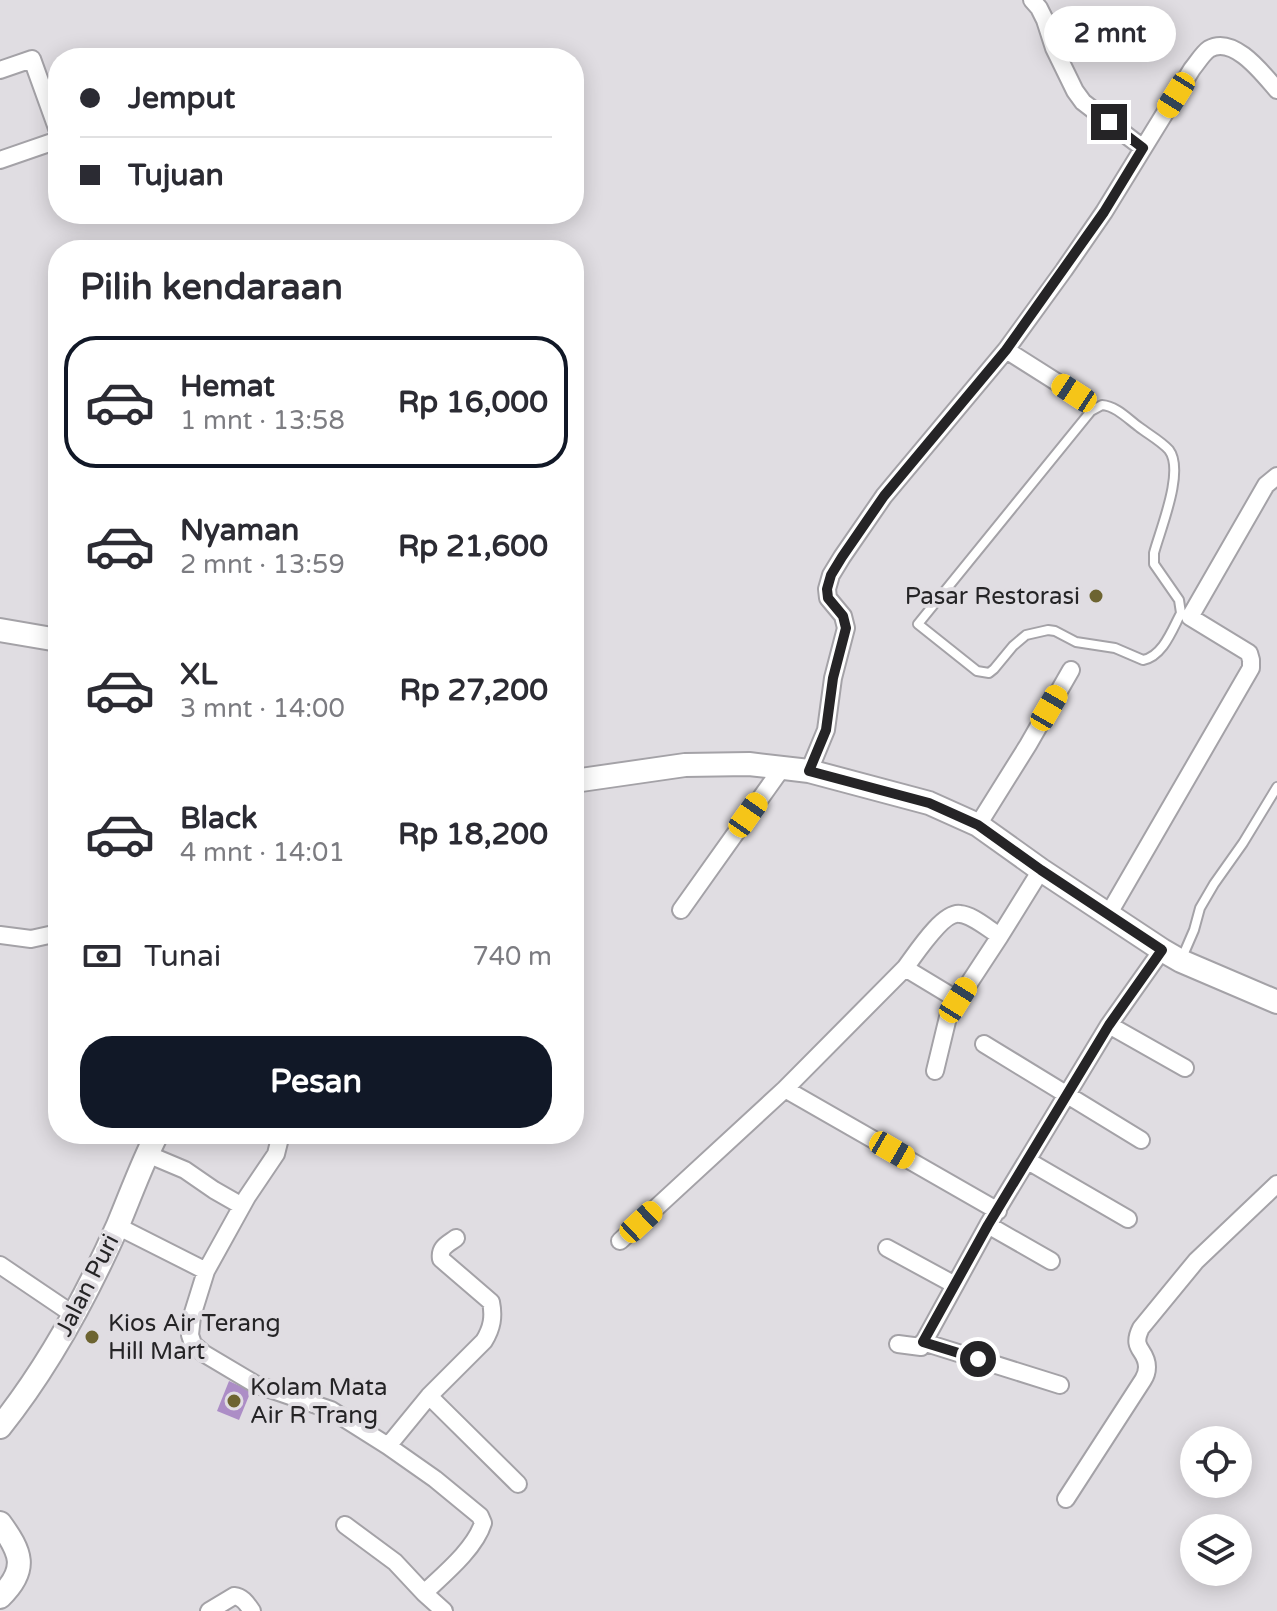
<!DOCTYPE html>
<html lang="id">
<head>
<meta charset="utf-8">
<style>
  :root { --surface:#fff; --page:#f7f7f7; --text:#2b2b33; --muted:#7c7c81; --line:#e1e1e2; --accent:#111827 }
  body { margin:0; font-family:"Varela Round",sans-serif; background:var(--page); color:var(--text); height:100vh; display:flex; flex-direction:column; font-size:30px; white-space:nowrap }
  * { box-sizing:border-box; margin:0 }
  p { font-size:26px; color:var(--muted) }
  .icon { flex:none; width:44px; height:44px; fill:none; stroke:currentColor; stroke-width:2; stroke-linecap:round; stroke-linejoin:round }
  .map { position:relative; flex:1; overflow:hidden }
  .drawer { position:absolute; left:48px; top:240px; width:536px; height:904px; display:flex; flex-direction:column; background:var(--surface); border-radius:32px; box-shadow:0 4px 20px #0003 }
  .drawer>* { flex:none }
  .guide { position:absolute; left:48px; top:48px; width:536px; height:176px; border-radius:32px; box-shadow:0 4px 20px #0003; display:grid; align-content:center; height:176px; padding:0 32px; background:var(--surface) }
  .controls { position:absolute; left:1180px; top:1426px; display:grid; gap:16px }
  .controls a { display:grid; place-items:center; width:72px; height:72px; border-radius:50%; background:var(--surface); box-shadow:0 4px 20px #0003; font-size:40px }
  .end { position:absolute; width:36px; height:36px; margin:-18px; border:10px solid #252426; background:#fff; box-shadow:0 0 0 4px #fff }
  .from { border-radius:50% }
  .bubble { position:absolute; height:56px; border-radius:28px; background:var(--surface); box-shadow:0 4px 20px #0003; font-size:26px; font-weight:700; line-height:56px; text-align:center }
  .car { position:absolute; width:24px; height:48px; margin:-24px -12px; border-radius:10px; box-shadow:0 0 6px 2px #0007; background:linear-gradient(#f5c518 24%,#345 0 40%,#f5c518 0 76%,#345 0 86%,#f5c518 0) }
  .guide b { display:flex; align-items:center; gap:28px; height:76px; font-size:30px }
  .guide b+b { border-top:2px solid var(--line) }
  .guide i { width:20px; height:20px; background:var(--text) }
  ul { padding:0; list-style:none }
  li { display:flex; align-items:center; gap:24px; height:132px; margin:0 16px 12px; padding:0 16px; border:4px solid transparent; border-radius:32px }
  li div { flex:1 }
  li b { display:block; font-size:30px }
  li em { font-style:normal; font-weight:700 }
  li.selected { border-color:var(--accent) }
  li>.icon { width:72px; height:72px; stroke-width:1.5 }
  h2 { padding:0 32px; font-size:36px; line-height:96px }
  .pay { display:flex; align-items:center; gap:20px; height:88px; padding:0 32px; font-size:30px }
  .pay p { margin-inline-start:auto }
  .action { display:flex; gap:16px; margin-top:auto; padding:16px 32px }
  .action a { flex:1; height:92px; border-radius:32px; background:var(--accent); color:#fff; font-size:32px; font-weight:700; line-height:92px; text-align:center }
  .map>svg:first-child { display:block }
  .water { fill:#ac8dc6 }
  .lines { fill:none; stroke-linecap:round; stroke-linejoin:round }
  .lane-casing { stroke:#a4a2a7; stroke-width:12 }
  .street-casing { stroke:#a4a2a7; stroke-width:20 }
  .secondary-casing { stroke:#a4a2a7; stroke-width:26 }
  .lane { stroke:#fff; stroke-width:8 }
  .street { stroke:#fff; stroke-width:16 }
  .secondary { stroke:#fff; stroke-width:22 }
  .route { stroke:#252426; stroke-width:10 }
  .poi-dot { fill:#6d6431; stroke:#e0dde2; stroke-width:3 }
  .labels { text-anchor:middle; stroke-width:8; stroke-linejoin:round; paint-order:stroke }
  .poi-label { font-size:24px; fill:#252426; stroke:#e0dde2; text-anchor:start }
  .street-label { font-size:24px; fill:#252426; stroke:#e0dde2 }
</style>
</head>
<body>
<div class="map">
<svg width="1277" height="1611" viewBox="0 0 1277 1611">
  <rect width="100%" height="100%" fill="#e0dde2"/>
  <!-- water -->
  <path class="water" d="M229,1381L251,1391L239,1420L217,1411Z"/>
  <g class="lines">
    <!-- lane casing -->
    <g class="lane-casing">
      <path id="lane" d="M1181,613C1172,630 1163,656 1143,660L1115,648L1076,642L1055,631L1048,630L1026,635L1013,646L994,669L989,673L977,671L918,624L1091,411L1102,405C1116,406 1128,419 1139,427C1148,434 1161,441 1169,450C1185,471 1160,530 1154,553V564L1179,600L1181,613L1190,617
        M1181,960L1194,930L1200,908L1214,884L1243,843L1277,787"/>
    </g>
    <!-- street casing -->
    <g class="street-casing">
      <path id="street" d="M1032,0L1039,8L1045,20L1054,48L1075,91L1083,102L1096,112L1143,148
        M0,70L32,59L58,131
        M0,160L58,140
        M1006,350L1074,393
        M809,771L826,730L833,678L846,628L843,616L828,598L827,589L831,575L842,557L884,496L1006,350L1064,270L1104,212L1192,69C1197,63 1203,53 1209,49C1234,35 1263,74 1277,90
        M978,825L1028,745L1071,670
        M681,910L782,768
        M1108,915L1251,668V660L1249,653L1190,617L1266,485L1277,476
        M0,935L31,939L58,933
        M958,1000L1000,936
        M1109,1025L1185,1068
        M984,1044L1141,1140
        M935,1071L949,1013L958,1000L905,968C915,955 943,911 960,914C973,915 988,929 1000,936L1041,870
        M785,1089L998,1211
        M147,1154L185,1170L214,1190L242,1206
        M1028,1161L1128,1219
        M988,1225L1051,1261
        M117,1226L206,1271L192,1316L190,1335L193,1344L203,1353L255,1384L331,1410L388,1446L435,1479L480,1516L483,1523C475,1549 443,1575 424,1593L444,1611
        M620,1241L785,1089L905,968
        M887,1248L955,1285
        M0,1265L74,1315
        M206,1271L247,1197L276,1154L281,1134
        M923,1342L1060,1385
        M898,1344L921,1347L988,1225L1109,1025L1162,950
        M429,1396L518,1484
        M388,1446L429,1396L484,1341C492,1328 494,1317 491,1302L441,1259C439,1247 448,1244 456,1238
        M1066,1499L1143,1380C1145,1377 1147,1371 1147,1367C1147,1349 1130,1350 1141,1328L1196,1261L1277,1184
        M345,1525L395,1562L424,1593
        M209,1611L234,1596C243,1597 247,1604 252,1611"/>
    </g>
    <!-- secondary casing -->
    <g class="secondary-casing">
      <path id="secondary" d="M0,630L58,640
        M574,781L685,765L749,764L809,771L929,803L978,825L1041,870L1162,950L1181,961L1277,1002
        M0,1427C49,1366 86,1297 118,1225C131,1194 142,1163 157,1134
        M0,1523C21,1552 29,1569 0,1597"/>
    </g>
    <!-- lane -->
    <use href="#lane" class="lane"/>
    <!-- street -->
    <use href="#street" class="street"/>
    <!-- secondary -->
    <use href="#secondary" class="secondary"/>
  </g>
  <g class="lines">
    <!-- route -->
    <path class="route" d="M978,1359L923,1342L988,1225L1109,1025L1162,950L1041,870L978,825L929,803L809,771L826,730L833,678L846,628L843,616L828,598L827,589L831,575L842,557L884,496L1006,350L1104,212L1143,148L1109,122"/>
  </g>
  <!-- markers -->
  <g class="poi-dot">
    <circle cx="1096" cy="596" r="8"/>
    <circle cx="92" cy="1337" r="8"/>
    <circle cx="234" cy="1401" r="8"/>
  </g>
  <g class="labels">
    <!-- poi labels -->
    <g class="poi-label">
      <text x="1080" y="604" text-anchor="end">Pasar Restorasi</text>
      <text x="108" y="1331">Kios Air Terang<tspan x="108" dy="28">Hill Mart</tspan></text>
      <text x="250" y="1395">Kolam Mata<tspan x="250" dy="28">Air R Trang</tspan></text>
    </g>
    <!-- street labels -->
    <g class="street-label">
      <text transform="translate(87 1285) rotate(-63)" y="8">Jalan Puri</text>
    </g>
  </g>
</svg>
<div class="controls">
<a><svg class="icon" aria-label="locate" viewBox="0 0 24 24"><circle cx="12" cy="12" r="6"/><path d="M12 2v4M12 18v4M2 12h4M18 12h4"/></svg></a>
<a><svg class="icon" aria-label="layers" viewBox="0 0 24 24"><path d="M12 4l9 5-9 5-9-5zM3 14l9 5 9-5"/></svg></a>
</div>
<i class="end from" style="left:978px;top:1359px"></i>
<i class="end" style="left:1109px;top:122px"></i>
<div class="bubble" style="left:1044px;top:6px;width:132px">2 mnt</div>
<i class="car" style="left:1176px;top:95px;rotate:212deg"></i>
<i class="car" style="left:1074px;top:393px;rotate:303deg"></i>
<i class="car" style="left:1049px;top:708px;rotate:30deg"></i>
<i class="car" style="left:748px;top:815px;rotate:35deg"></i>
<i class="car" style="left:958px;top:1000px;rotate:32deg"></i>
<i class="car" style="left:892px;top:1150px;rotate:120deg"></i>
<i class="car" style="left:641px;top:1222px;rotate:47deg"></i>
<div class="guide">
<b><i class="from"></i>Jemput</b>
<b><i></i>Tujuan</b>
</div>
<section class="drawer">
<h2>Pilih kendaraan</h2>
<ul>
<li class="selected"><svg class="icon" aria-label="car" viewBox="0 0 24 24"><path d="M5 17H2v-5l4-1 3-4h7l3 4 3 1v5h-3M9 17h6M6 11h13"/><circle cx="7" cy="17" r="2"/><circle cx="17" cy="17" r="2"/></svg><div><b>Hemat</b><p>1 mnt · 13:58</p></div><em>Rp 16,000</em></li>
<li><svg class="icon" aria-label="car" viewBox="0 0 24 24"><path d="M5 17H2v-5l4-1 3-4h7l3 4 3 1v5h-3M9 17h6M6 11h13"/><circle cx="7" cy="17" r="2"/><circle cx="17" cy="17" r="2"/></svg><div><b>Nyaman</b><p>2 mnt · 13:59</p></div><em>Rp 21,600</em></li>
<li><svg class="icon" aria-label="car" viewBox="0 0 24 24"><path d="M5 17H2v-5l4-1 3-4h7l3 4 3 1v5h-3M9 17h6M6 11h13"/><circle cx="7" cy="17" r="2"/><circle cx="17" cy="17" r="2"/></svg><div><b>XL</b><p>3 mnt · 14:00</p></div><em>Rp 27,200</em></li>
<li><svg class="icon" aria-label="car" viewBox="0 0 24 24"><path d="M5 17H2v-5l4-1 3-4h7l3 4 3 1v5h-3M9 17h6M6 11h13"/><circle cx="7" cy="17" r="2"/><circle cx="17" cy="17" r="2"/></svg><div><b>Black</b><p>4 mnt · 14:01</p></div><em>Rp 18,200</em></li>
</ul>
<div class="pay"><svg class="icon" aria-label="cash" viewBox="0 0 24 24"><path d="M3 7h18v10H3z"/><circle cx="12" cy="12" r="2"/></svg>Tunai<p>740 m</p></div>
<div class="action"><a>Pesan</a></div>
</section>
</div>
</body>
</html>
